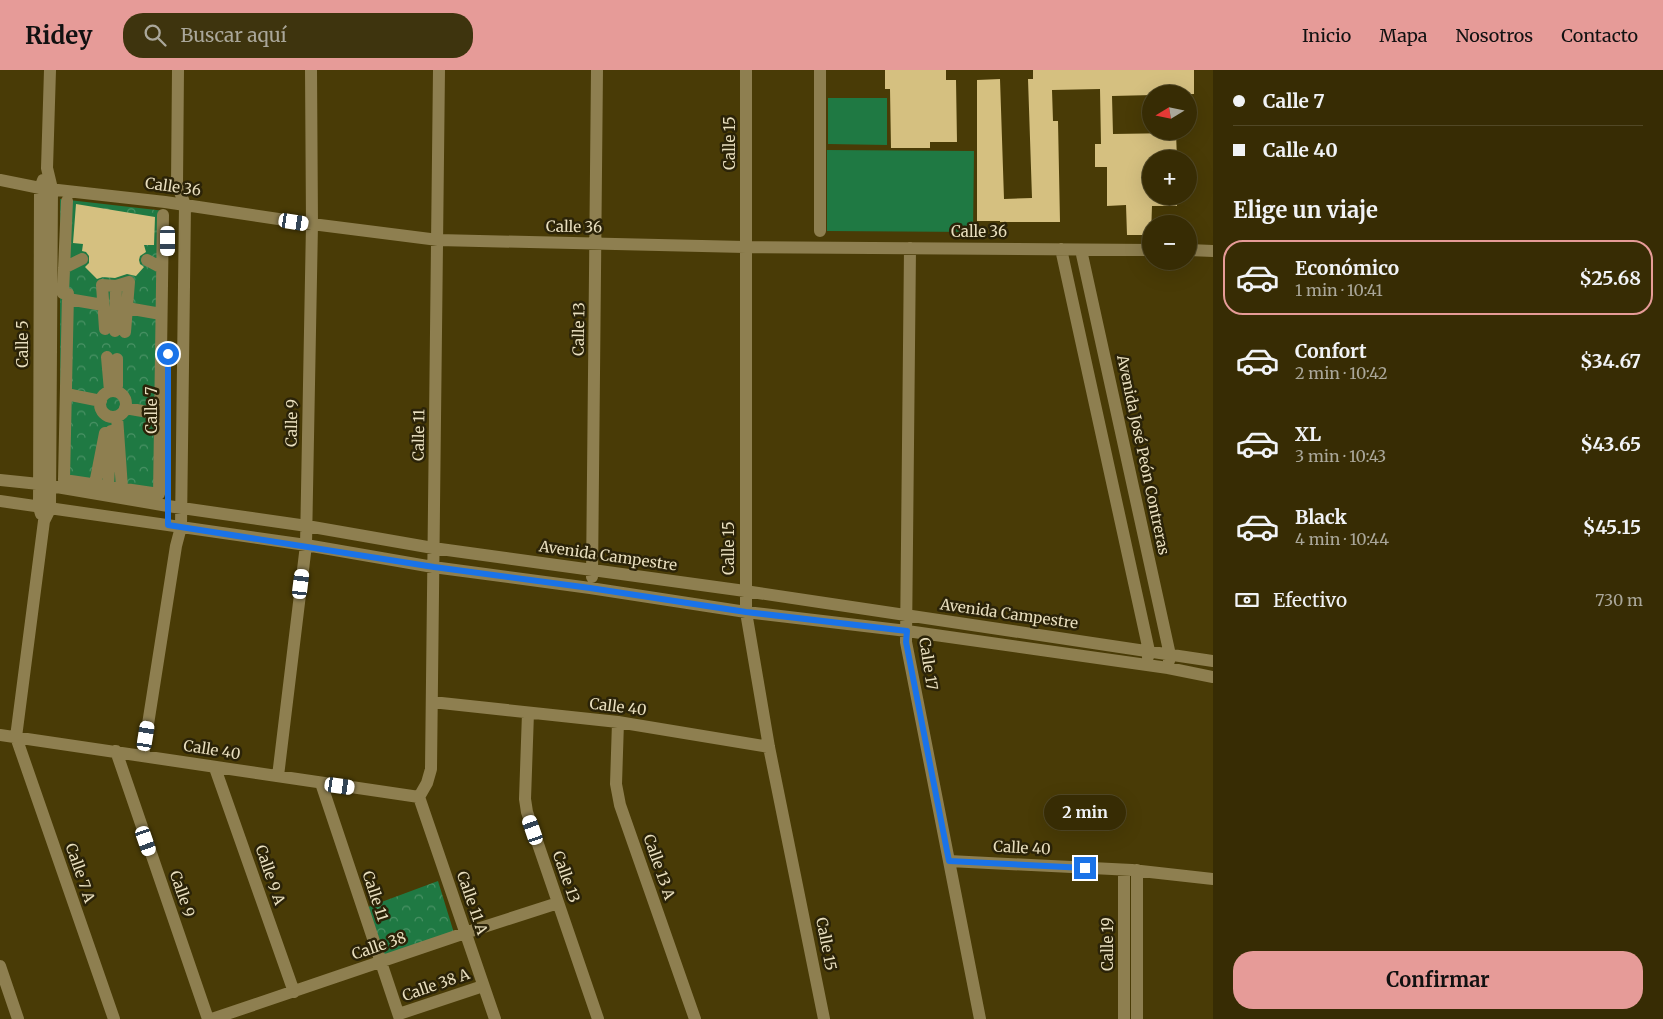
<!DOCTYPE html>
<html lang="es">
<head>
<meta charset="utf-8">
<style>
  :root { --surface:#372c04; --page:#3e340e; --text:#f1f3f6; --muted:#aaa79a; --line:#514826; --accent:#e69b98 }
  body { margin:0; font-family:Merriweather,serif; background:var(--page); color:var(--text); height:100vh; display:flex; flex-direction:column; font-size:19px; white-space:nowrap }
  * { box-sizing:border-box; margin:0 }
  p { font-size:16px; color:var(--muted) }
  .icon { flex:none; width:28px; height:28px; fill:none; stroke:currentColor; stroke-width:2; stroke-linecap:round; stroke-linejoin:round }
  .map { position:relative; flex:1; overflow:hidden }
  .details { display:flex; flex-direction:column; background:var(--surface); width:450px }
  .details>* { flex:none }
  .hud { display:grid; align-content:center; height:110px; padding:0 20px; background:var(--surface) }
  .needle { width:32px; rotate:260deg }
  .buttons { position:absolute; left:1142px; top:15px; display:grid; gap:10px }
  .buttons a { display:grid; place-items:center; width:55px; height:55px; border-radius:50%; background:var(--surface); box-shadow:0 5px 20px #0002,0 0 0 1px var(--line); font-size:25px }
  .end { position:absolute; width:22px; height:22px; margin:-11px; border:6px solid #1a73e8; background:#fff; box-shadow:0 0 0 2px #fff }
  .from { border-radius:50% }
  .bubble { position:absolute; height:35px; border-radius:18px; background:var(--surface); box-shadow:0 5px 20px #0002,0 0 0 1px var(--line); font-size:16px; font-weight:700; line-height:35px; text-align:center }
  .car { position:absolute; width:15px; height:30px; margin:-15px -8px; border-radius:6px; box-shadow:0 0 4px 1px #0007; background:linear-gradient(#fff 24%,#345 0 40%,#fff 0 76%,#345 0 86%,#fff 0) }
  .hud b { display:flex; align-items:center; gap:18px; height:48px; font-size:19px }
  .hud b+b { border-top:1px solid var(--line) }
  .hud i { width:12px; height:12px; background:var(--text) }
  ul { padding:0; list-style:none }
  li { display:flex; align-items:center; gap:15px; height:75px; margin:0 10px 8px; padding:0 10px; border:2px solid transparent; border-radius:20px }
  li div { flex:1 }
  li b { display:block; font-size:19px }
  li em { font-style:normal; font-weight:700 }
  li.on { border-color:var(--accent) }
  li>.icon { width:45px; height:45px; stroke-width:1.5 }
  h2 { padding:0 20px; font-size:22px; line-height:60px }
  .pay { display:flex; align-items:center; gap:12px; height:55px; padding:0 20px; font-size:19px }
  .pay p { margin-inline-start:auto }
  .button { display:flex; gap:10px; margin-top:auto; padding:10px 20px }
  .button a { flex:1; height:58px; border-radius:20px; background:var(--accent); color:#111; font-size:20px; font-weight:700; line-height:58px; text-align:center }
  header { display:flex; align-items:center; gap:30px; box-sizing:border-box; height:70px; padding:0 25px; background:var(--accent); color:#111 }
  header strong { font-size:24px }
  nav { display:flex; gap:28px; margin-inline-start:auto; font-size:18px }
  .search { width:350px; height:45px; background:var(--page); display:flex; align-items:center; gap:12px; box-sizing:border-box; padding:0 18px; border-radius:20px; color:var(--muted); font-size:19px }
  main { display:flex; flex:1; min-height:0 }
  .map>svg:first-child { display:block }
  .forest { fill:url(#forest-crowns) }
  .garden { fill:#1f7943 }
  .building { fill:#d5c080 }
  .lines { fill:none; stroke-linecap:round; stroke-linejoin:round }
  .minor { stroke:#8e7f50; stroke-width:12 }
  .route { stroke:#1a73e8; stroke-width:6 }
  .labels { text-anchor:middle; stroke-width:5; stroke-linejoin:round; paint-order:stroke }
  .street-label { font-size:15px; fill:#e8debe; stroke:#2b2308 }
</style>
</head>
<body>
<header>
<strong>Ridey</strong>
<div class="search"><svg class="icon" aria-label="search" viewBox="0 0 24 24"><circle cx="10" cy="10" r="6"/><path d="M15 15l6 6"/></svg>Buscar aquí</div>
<nav><a>Inicio</a><a>Mapa</a><a>Nosotros</a><a>Contacto</a></nav>
</header>
<main>
<div class="map">
<svg width="1213" height="949" viewBox="0 0 1213 949">
  <defs>
    <pattern id="forest-crowns" width="20" height="18" patternUnits="userSpaceOnUse" patternTransform="scale(1.25)"><rect width="20" height="18" fill="#1f7943"/><path d="M2 6a3 3 0 1 1 6 0M12 15a3 3 0 1 1 6 0" fill="none" stroke="#4a9265"/></pattern>
  </defs>
  <rect width="100%" height="100%" fill="#493b06"/>
  <!-- forest -->
  <path class="forest" d="M60,129L165,141L162,427L60,414Z
    M438,811L454,863L385,886L368,837Z"/>
  <!-- garden -->
  <path class="garden" d="M828,28H887V75L828,74Z
    M827,80L974,81L973,162L827,161Z
    M73,134L75,135L70,173L82,175L80,185L69,187Z"/>
  <!-- building -->
  <path class="building" d="M885,0H946V10H956L957,72H930V78H891L890,19H885Z
    M1033,0H1194V24L1112,26L1113,64L1176,63L1177,89H1151V126H1177V136H1152L1151,165H1127L1126,135L1107,136V97H1095V74H1101L1100,19L1052,20L1053,51H1058L1060,152H1000V151H977V10L1000,9L1004,129L1032,128L1028,9H1033Z
    M76,134L155,147L154,175H144L146,182L140,186L139,190L140,194L144,197L136,206L127,204L115,208L103,207L97,209L85,197L89,193V186L86,182L82,181L83,174L73,173Z"/>
  <g class="lines">
    <!-- minor -->
    <path class="minor" d="M50,0L47,98L52,119L50,439L44,451L16,667L114,949
      M746,0V542L769,677L824,949
      M820,0V161
      M0,110L40,118L165,132L312,154L438,170L745,177L1151,180
      M67,131L63,223L68,224L64,410L159,424L163,145
      M910,178L906,572L980,949
      M1061,179L1149,581L1148,587
      M1081,180L1170,585L1169,591
      M1189,180L1213,181
      M147,190L162,198
      M64,198L82,189
      M68,229L103,235
      M127,238L161,244
      M105,259L102,215L116,216L129,212L125,262
      M115,261L116,216
      M107,287L110,321
      M117,316V289
      M100 334a13 13 0 1 1 26 0a13 13 0 1 1-26 0Z
      M66,324L101,331
      M125,338L160,344
      M117,347L122,418
      M0,410L39,414L168,436L307,456L433,478L745,521L1213,591
      M95,414L105,363
      M108,416L111,361
      M0,431L306,475L433,497L590,518L746,542L907,561L1168,598L1213,607
      M41,444L39,437L40,118L43,110
      M592,507L597,0
      M432,632L618,652L769,677
      M528,643L525,729L527,742L598,949
      M618,652L616,714L620,735L695,949
      M0,665C140,685 279,707 419,727
      M116,681L208,949
      M143,686L176,476L181,457L185,135L177,114L178,0
      M215,698L294,922
      M278,706L306,475L312,154L311,0
      M321,713L400,949
      M419,727L427,713L431,699L439,0
      M419,727L495,949
      M949,791L1132,800L1213,809
      M1124,800V949
      M1137,800V949
      M0,896L18,949
      M399,944L483,916
      M212,949L465,863L558,833"/>
  </g>
  <g class="lines">
    <!-- route -->
    <path class="route" d="M168,284V455L434,497L590,518L746,542L907,561L906,572L949,791L1085,798"/>
  </g>
  <g class="labels">
    <!-- street labels -->
    <g class="street-label">
      <text transform="translate(730 73) rotate(-90)" y="5">Calle 15</text>
      <text transform="translate(173 117) rotate(8)" y="5">Calle 36</text>
      <text transform="translate(574 157) rotate(1)" y="5">Calle 36</text>
      <text x="979" y="167">Calle 36</text>
      <text transform="translate(579 259) rotate(-89)" y="5">Calle 13</text>
      <text transform="translate(23 274) rotate(-90)" y="5">Calle 5</text>
      <text transform="translate(152 340) rotate(-90)" y="5">Calle 7</text>
      <text transform="translate(292 353) rotate(-89)" y="5">Calle 9</text>
      <text transform="translate(419 365) rotate(-89)" y="5">Calle 11</text>
      <text transform="translate(1143 385) rotate(78)" y="5">Avenida José Peón Contreras</text>
      <text transform="translate(729 478) rotate(-90)" y="5">Calle 15</text>
      <text transform="translate(608 486) rotate(8)" y="5">Avenida Campestre</text>
      <text transform="translate(1009 544) rotate(8)" y="5">Avenida Campestre</text>
      <text transform="translate(928 594) rotate(81)" y="5">Calle 17</text>
      <text transform="translate(618 637) rotate(7)" y="5">Calle 40</text>
      <text transform="translate(212 680) rotate(9)" y="5">Calle 40</text>
      <text transform="translate(1022 778) rotate(3)" y="5">Calle 40</text>
      <text transform="translate(659 797) rotate(71)" y="5">Calle 13 A</text>
      <text transform="translate(80 803) rotate(71)" y="5">Calle 7 A</text>
      <text transform="translate(270 805) rotate(71)" y="5">Calle 9 A</text>
      <text transform="translate(566 807) rotate(71)" y="5">Calle 13</text>
      <text transform="translate(182 824) rotate(71)" y="5">Calle 9</text>
      <text transform="translate(375 826) rotate(72)" y="5">Calle 11</text>
      <text transform="translate(472 833) rotate(71)" y="5">Calle 11 A</text>
      <text transform="translate(826 874) rotate(79)" y="5">Calle 15</text>
      <text transform="translate(1108 874) rotate(-90)" y="5">Calle 19</text>
      <text transform="translate(379 876) rotate(-19)" y="5">Calle 38</text>
      <text transform="translate(436 915) rotate(-19)" y="5">Calle 38 A</text>
    </g>
  </g>
</svg>
<div class="buttons">
<a><svg class="needle" viewBox="-14 -14 28 28"><path d="M0-13l5 13h-10z" fill="#e53935"/><path d="M0 13l5-13h-10z" fill="#aaa79a"/></svg></a>
<a>+</a>
<a>−</a>
</div>
<i class="end from" style="left:168px;top:284px"></i>
<i class="end" style="left:1085px;top:798px"></i>
<div class="bubble" style="left:1044px;top:725px;width:82px">2 min</div>
<i class="car" style="left:294px;top:152px;rotate:99deg"></i>
<i class="car" style="left:168px;top:171px;rotate:180deg"></i>
<i class="car" style="left:301px;top:514px;rotate:7deg"></i>
<i class="car" style="left:146px;top:666px;rotate:9deg"></i>
<i class="car" style="left:340px;top:716px;rotate:98deg"></i>
<i class="car" style="left:533px;top:760px;rotate:341deg"></i>
<i class="car" style="left:146px;top:771px;rotate:161deg"></i>
</div>
<section class="details">
<div class="hud">
<b><i class="from"></i>Calle 7</b>
<b><i></i>Calle 40</b>
</div>
<h2>Elige un viaje</h2>
<ul>
<li class="on"><svg class="icon" aria-label="car" viewBox="0 0 24 24"><path d="M5 17H2v-5l4-1 3-4h7l3 4 3 1v5h-3M9 17h6M6 11h13"/><circle cx="7" cy="17" r="2"/><circle cx="17" cy="17" r="2"/></svg><div><b>Económico</b><p>1 min · 10:41</p></div><em>$25.68</em></li>
<li><svg class="icon" aria-label="car" viewBox="0 0 24 24"><path d="M5 17H2v-5l4-1 3-4h7l3 4 3 1v5h-3M9 17h6M6 11h13"/><circle cx="7" cy="17" r="2"/><circle cx="17" cy="17" r="2"/></svg><div><b>Confort</b><p>2 min · 10:42</p></div><em>$34.67</em></li>
<li><svg class="icon" aria-label="car" viewBox="0 0 24 24"><path d="M5 17H2v-5l4-1 3-4h7l3 4 3 1v5h-3M9 17h6M6 11h13"/><circle cx="7" cy="17" r="2"/><circle cx="17" cy="17" r="2"/></svg><div><b>XL</b><p>3 min · 10:43</p></div><em>$43.65</em></li>
<li><svg class="icon" aria-label="car" viewBox="0 0 24 24"><path d="M5 17H2v-5l4-1 3-4h7l3 4 3 1v5h-3M9 17h6M6 11h13"/><circle cx="7" cy="17" r="2"/><circle cx="17" cy="17" r="2"/></svg><div><b>Black</b><p>4 min · 10:44</p></div><em>$45.15</em></li>
</ul>
<div class="pay"><svg class="icon" aria-label="cash" viewBox="0 0 24 24"><path d="M3 7h18v10H3z"/><circle cx="12" cy="12" r="2"/></svg>Efectivo<p>730 m</p></div>
<div class="button"><a>Confirmar</a></div>
</section>
</main>
</body>
</html>
